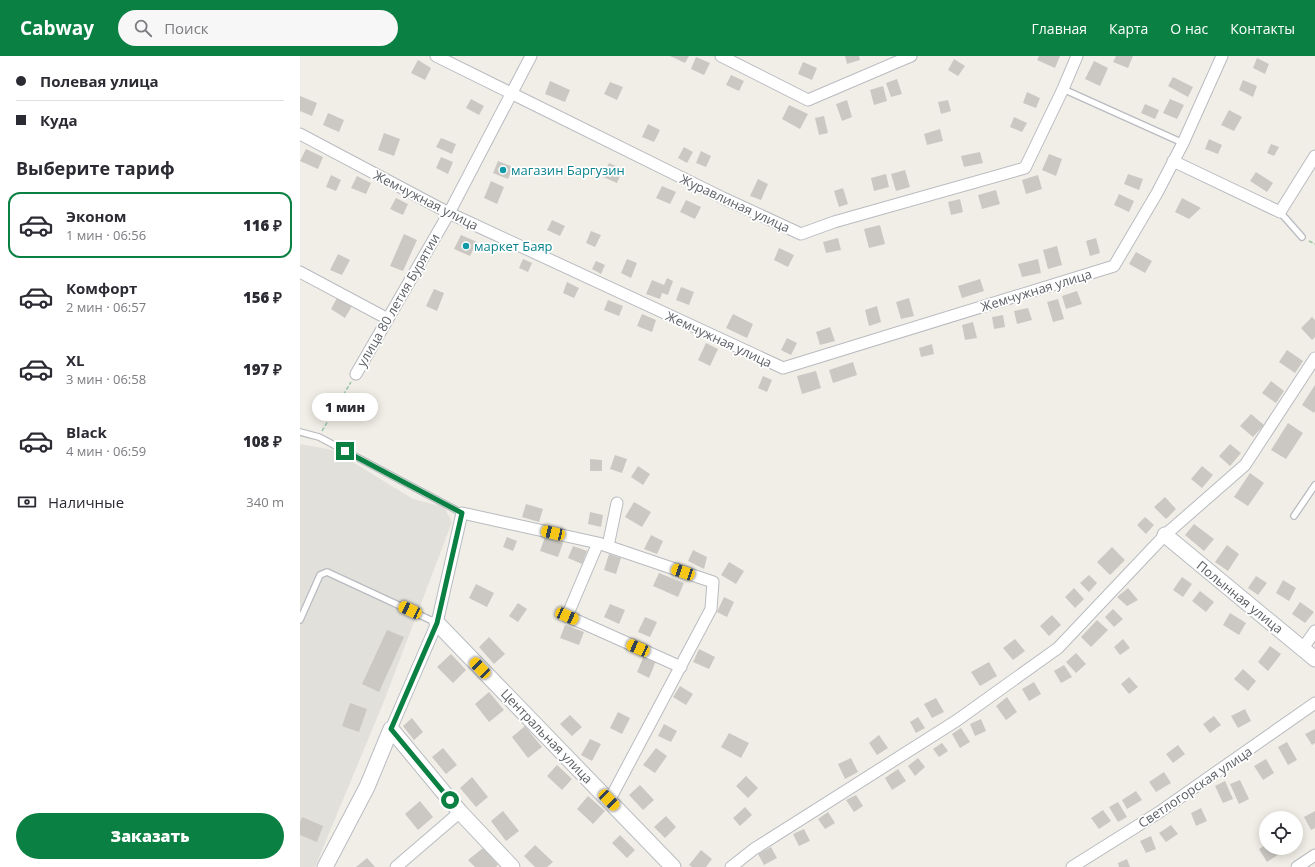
<!DOCTYPE html>
<html lang="ru">
<head>
<meta charset="utf-8">
<style>
  :root { --surface:#fff; --page:#f7f7f7; --text:#2b2b33; --muted:#7c7c81; --line:#e1e1e2; --accent:#0b8043 }
  body { margin:0; font-family:"Open Sans",sans-serif; background:var(--page); color:var(--text); height:100vh; display:flex; flex-direction:column; font-size:15px; white-space:nowrap }
  * { box-sizing:border-box; margin:0 }
  p { font-size:13px; color:var(--muted) }
  .icon { flex:none; width:22px; height:22px; fill:none; stroke:currentColor; stroke-width:2; stroke-linecap:round; stroke-linejoin:round }
  .map { position:relative; flex:1; overflow:hidden }
  .details { display:flex; flex-direction:column; background:var(--surface); width:300px }
  .details>* { flex:none }
  .hud { display:grid; align-content:center; height:88px; padding:0 16px; background:var(--surface) }
  .buttons { position:absolute; left:959px; top:755px; display:grid; gap:8px }
  .buttons a { display:grid; place-items:center; width:44px; height:44px; border-radius:50%; background:var(--surface); box-shadow:0 2px 10px #0003; font-size:20px }
  .end { position:absolute; width:18px; height:18px; margin:-9px; border:5px solid #0b8043; background:#fff; box-shadow:0 0 0 2px #fff }
  .from { border-radius:50% }
  .bubble { position:absolute; height:28px; border-radius:14px; background:var(--surface); box-shadow:0 2px 10px #0003; font-size:13px; font-weight:800; line-height:28px; text-align:center }
  .car { position:absolute; width:12px; height:24px; margin:-12px -6px; border-radius:5px; box-shadow:0 0 3px 1px #0007; background:linear-gradient(#f5c518 24%,#345 0 40%,#f5c518 0 76%,#345 0 86%,#f5c518 0) }
  .hud b { display:flex; align-items:center; gap:14px; height:38px; font-size:15px }
  .hud b+b { border-top:1px solid var(--line) }
  .hud i { width:10px; height:10px; background:var(--text) }
  ul { padding:0; list-style:none }
  li { display:flex; align-items:center; gap:12px; height:66px; margin:0 8px 6px; padding:0 8px; border:2px solid transparent; border-radius:12px }
  li div { flex:1 }
  li b { display:block; font-size:15px }
  li em { font-style:normal; font-weight:800 }
  li.selected { border-color:var(--accent) }
  li>.icon { width:36px; height:36px; stroke-width:1.5 }
  h2 { padding:0 16px; font-size:18px; line-height:48px }
  .pay { display:flex; align-items:center; gap:10px; height:44px; padding:0 16px; font-size:15px }
  .pay p { margin-inline-start:auto }
  .button { display:flex; gap:8px; margin-top:auto; padding:8px 16px }
  .button a { flex:1; height:46px; border-radius:24px; background:var(--accent); color:#fff; font-size:16px; font-weight:800; line-height:46px; text-align:center }
  header { display:flex; align-items:center; gap:24px; box-sizing:border-box; height:56px; padding:0 20px; background:var(--accent); color:#fff }
  header strong { font-size:19px }
  nav { display:flex; gap:22px; margin-inline-start:auto; font-size:14px }
  .search { width:280px; height:36px; background:var(--page); display:flex; align-items:center; gap:10px; box-sizing:border-box; padding:0 14px; border-radius:22px; color:var(--muted); font-size:15px }
  main { display:flex; flex:1; min-height:0 }
  .map>svg:first-child { display:block }
  .industrial { fill:#e1e0da }
  .building { fill:#cbc8c3 }
  .lines { fill:none; stroke-linecap:round; stroke-linejoin:round }
  .lane-casing { stroke:#b8bbc0; stroke-width:8 }
  .street-casing { stroke:#b8bbc0; stroke-width:13 }
  .secondary-casing { stroke:#b9bcc2; stroke-width:17 }
  .path { stroke:#9bc9a8; stroke-width:1.5; stroke-dasharray:4 2; stroke-linecap:butt }
  .lane { stroke:#fff; stroke-width:5.5 }
  .street { stroke:#fff; stroke-width:11 }
  .secondary { stroke:#fff; stroke-width:15 }
  .route { stroke:#0b8043; stroke-width:5 }
  .culture-dot { fill:#0f9aa8; stroke:#fff; stroke-width:1.5 }
  .labels { text-anchor:middle; stroke-width:3.5; stroke-linejoin:round; paint-order:stroke }
  .culture-label { font-size:13px; fill:#0d838f; stroke:#fff; text-anchor:start }
  .street-label { font-size:13px; fill:#5d6167; stroke:#fff }
</style>
</head>
<body>
<header>
<strong>Cabway</strong>
<div class="search"><svg class="icon" aria-label="search" viewBox="0 0 24 24"><circle cx="10" cy="10" r="6"/><path d="M15 15l6 6"/></svg>Поиск</div>
<nav><a>Главная</a><a>Карта</a><a>О нас</a><a>Контакты</a></nav>
</header>
<main>
<section class="details">
<div class="hud">
<b><i class="from"></i>Полевая улица</b>
<b><i></i>Куда</b>
</div>
<h2>Выберите тариф</h2>
<ul>
<li class="selected"><svg class="icon" aria-label="car" viewBox="0 0 24 24"><path d="M5 17H2v-5l4-1 3-4h7l3 4 3 1v5h-3M9 17h6M6 11h13"/><circle cx="7" cy="17" r="2"/><circle cx="17" cy="17" r="2"/></svg><div><b>Эконом</b><p>1 мин · 06:56</p></div><em>116 ₽</em></li>
<li><svg class="icon" aria-label="car" viewBox="0 0 24 24"><path d="M5 17H2v-5l4-1 3-4h7l3 4 3 1v5h-3M9 17h6M6 11h13"/><circle cx="7" cy="17" r="2"/><circle cx="17" cy="17" r="2"/></svg><div><b>Комфорт</b><p>2 мин · 06:57</p></div><em>156 ₽</em></li>
<li><svg class="icon" aria-label="car" viewBox="0 0 24 24"><path d="M5 17H2v-5l4-1 3-4h7l3 4 3 1v5h-3M9 17h6M6 11h13"/><circle cx="7" cy="17" r="2"/><circle cx="17" cy="17" r="2"/></svg><div><b>XL</b><p>3 мин · 06:58</p></div><em>197 ₽</em></li>
<li><svg class="icon" aria-label="car" viewBox="0 0 24 24"><path d="M5 17H2v-5l4-1 3-4h7l3 4 3 1v5h-3M9 17h6M6 11h13"/><circle cx="7" cy="17" r="2"/><circle cx="17" cy="17" r="2"/></svg><div><b>Black</b><p>4 мин · 06:59</p></div><em>108 ₽</em></li>
</ul>
<div class="pay"><svg class="icon" aria-label="cash" viewBox="0 0 24 24"><path d="M3 7h18v10H3z"/><circle cx="12" cy="12" r="2"/></svg>Наличные<p>340 m</p></div>
<div class="button"><a>Заказать</a></div>
</section>
<div class="map">
<svg width="1015" height="811" viewBox="0 0 1015 811">
  <rect width="100%" height="100%" fill="#f0eee6"/>
  <!-- industrial -->
  <path class="industrial" d="M0,388L33,394L113,443L144,451L152,466L84,645L15,811H0Z"/>
  <!-- building -->
  <path class="building" d="M370,0H389L385,7Z
    M545,0H559L560,4L547,8Z
    M739,0H760L755,12L737,4Z
    M816,0H833L828,12L813,6Z
    M396,1L410,7L404,19L391,13Z
    M957,2L969,8L965,18L953,12Z
    M654,3L665,10L658,20L648,14Z
    M118,4L131,12L125,24L111,17Z
    M794,5L808,12L800,30L785,23Z
    M503,6L517,12L512,24L498,18Z
    M431,19L444,25L439,35L426,29Z
    M873,21L893,31L888,41L868,30Z
    M597,23L602,38L591,41L586,27Z
    M943,24L957,30L953,41L939,34Z
    M250,25L270,34L265,46L245,38Z
    M310,26L323,31L317,44L304,38Z
    M583,30L587,45L574,49L570,34Z
    M727,36L740,42L736,52L723,47Z
    M0,40L17,47L12,60L0,55Z
    M171,43L184,50L179,59L166,52Z
    M870,43L884,49L877,63L863,57Z
    M547,44L552,61L542,65L536,48Z
    M648,44L651,55L641,58L638,46Z
    M845,48L859,54L855,63L841,57Z
    M489,49L508,58L500,73L482,63Z
    M929,54L942,61L934,75L921,69Z
    M28,57L44,64L39,76L23,69Z
    M524,60L528,77L519,79L515,62Z
    M714,61L727,67L722,76L710,71Z
    M348,68L360,74L354,86L342,81Z
    M640,73L643,85L627,89L624,78Z
    M84,77L100,83L94,100L78,94Z
    M141,82L156,88L152,98L136,91Z
    M909,83L922,89L918,98L905,93Z
    M971,88L979,91L974,100L967,97Z
    M384,91L393,96L387,107L378,102Z
    M6,93L23,101L18,113L0,105Z
    M401,95L411,100L406,111L396,107Z
    M680,96L683,107L664,111L661,100Z
    M749,98L762,103L756,120L742,114Z
    M141,101L153,106L148,118L136,112Z
    M198,105L213,111L208,123L193,117Z
    M309,107L323,113L317,127L303,121Z
    M605,114L610,131L596,135L591,118Z
    M956,116L973,127L967,136L950,125Z
    M586,118L589,131L574,135L571,122Z
    M828,118L843,123L839,134L824,128Z
    M31,119L41,124L36,135L26,131Z
    M738,119L742,133L726,138L722,124Z
    M57,120L71,127L66,138L51,132Z
    M458,123L468,128L461,144L450,140Z
    M191,125L204,131L197,148L184,142Z
    M362,130L376,136L370,148L356,142Z
    M543,132L548,148L539,151L534,135Z
    M696,134L700,148L682,153L678,139Z
    M819,138L834,145L829,156L814,149Z
    M96,142L108,148L103,159L90,153Z
    M882,142L901,152L889,163L875,156Z
    M660,143L663,156L651,159L648,146Z
    M386,144L401,151L395,163L380,156Z
    M252,164L265,170L260,180L247,174Z
    M580,169L585,188L569,192L564,173Z
    M291,175L301,179L295,191L286,187Z
    M104,178L117,184L103,215L90,210Z
    M161,179L177,186L170,200L154,193Z
    M538,182L541,194L526,197L523,186Z
    M796,182L800,197L790,200L786,185Z
    M757,190L762,209L748,213L743,194Z
    M479,192L494,199L488,211L474,204Z
    M836,196L852,205L845,217L829,208Z
    M38,198L50,204L42,219L30,214Z
    M223,203L232,207L228,216L219,212Z
    M327,203L337,207L331,222L321,217Z
    M738,203L741,217L722,221L718,208Z
    M296,205L305,209L301,218L292,213Z
    M367,222L373,225L368,239L362,237L360,243L346,238L352,224L364,229Z
    M680,223L684,235L662,242L658,230Z
    M267,226L279,232L274,242L263,237Z
    M381,231L394,236L389,249L376,244Z
    M134,233L144,237L137,255L126,250Z
    M777,235L782,248L766,253L762,240Z
    M37,242L52,250L45,262L31,253Z
    M609,242L614,260L601,263L596,246Z
    M758,243L764,263L753,266L747,246Z
    M308,244L323,250L319,260L304,254Z
    M577,250L581,266L569,270L565,254Z
    M728,252L732,264L717,268L714,255Z
    M342,258L356,264L352,276L337,270Z
    M433,258L453,268L447,282L426,272Z
    M703,259L705,271L694,273L692,261Z
    M1012,261L1015,264V281L1012,284L1001,272Z
    M673,266L677,282L665,284L662,269Z
    M530,271L535,285L520,289L516,276Z
    M487,282L497,287L491,299L481,294Z
    M406,287L418,293L410,310L398,304Z
    M632,288L634,298L621,301L619,292Z
    M987,294L1003,305L995,317L979,306Z
    M553,306L557,319L533,327L529,314Z
    M516,315L521,332L502,338L497,320Z
    M463,320L472,324L467,336L458,332Z
    M971,325L984,335L976,347L962,337Z
    M1015,329V355L1014,357L1002,349Z
    M951,358L964,369L953,381L940,370Z
    M988,367L1003,377L986,403L971,394Z
    M930,388L941,397L930,410L919,400Z
    M315,399L327,403L322,417L310,413Z
    M290,403L302,404V415H290Z
    M338,410L350,418L343,429L331,421Z
    M902,410L913,419L902,432L891,423Z
    M950,417L964,427L948,450L934,441Z
    M865,441L876,453L866,463L854,451Z
    M334,446L351,456L342,471L325,461Z
    M226,448L243,453L239,466L222,461Z
    M290,456L303,459L301,471L288,468Z
    M845,461L854,469L846,478L837,469Z
    M894,468L914,483L904,495L885,479Z
    M351,479L363,485L357,498L344,493Z
    M207,481L217,485L213,495L203,491Z
    M245,481L263,487L258,501L240,495Z
    M927,489L939,498L928,515L915,506Z
    M273,490L287,495L282,508L268,502Z
    M812,491L825,504L810,519L797,506Z
    M393,494L407,501L404,513L388,505Z
    M309,498L321,502L316,518L304,514Z
    M429,506L444,515L436,528L421,519Z
    M359,517L384,527L378,541L353,530Z
    M789,519L797,527L789,536L780,527Z
    M956,520L967,527L958,539L948,532Z
    M882,521L892,528L883,541L873,534Z
    M983,524L996,532L989,545L976,537Z
    M176,528L194,537L187,551L169,542Z
    M774,532L784,543L775,552L765,541Z
    M828,532L838,544L827,550L817,541Z
    M900,535L914,546L906,556L892,545Z
    M424,541L434,546L427,561L417,556Z
    M1000,546L1014,556L1005,567L992,558Z
    M218,547L227,553L218,566L209,560Z
    M310,548L325,554L319,568L304,561Z
    M813,553L823,563L814,571L805,561Z
    M930,557L946,567L939,579L923,569Z
    M752,559L761,569L749,580L740,570Z
    M345,561L357,566L350,581L338,576Z
    M797,564L808,574L791,591L781,581Z
    M265,569L284,576L279,589L260,582Z
    M87,574L104,581L79,636L62,628Z
    M189,581L205,598L194,608L179,591Z
    M715,583L725,595L713,604L703,592Z
    M823,583L830,592L820,599L814,591Z
    M970,590L981,598L968,615L958,606Z
    M399,593L415,601L409,613L393,606Z
    M776,597L786,608L776,617L766,606Z
    M151,598L166,614L153,627L137,611Z
    M344,600L356,605L349,622L337,616Z
    M689,606L697,620L680,630L671,616Z
    M764,609L772,621L761,627L754,615Z
    M943,613L956,625L948,635L934,623Z
    M829,621L838,631L829,638L821,628Z
    M734,626L741,638L729,645L722,633Z
    M380,630L393,638L386,649L373,641Z
    M189,636L204,654L189,666L175,648Z
    M707,641L717,656L706,664L696,650Z
    M636,642L644,656L632,662L624,648Z
    M50,647L67,653L59,676L42,670Z
    M945,653L951,665L938,672L931,660Z
    M318,656L330,662L322,678L310,672Z
    M270,659L282,671L272,680L260,668Z
    M914,660L921,669L910,677L903,668Z
    M618,661L625,672L616,677L610,666Z
    M112,662L123,676L114,684L103,670Z
    M681,663L686,675L675,680L670,668Z
    M364,668L377,675L371,686L358,680Z
    M225,670L242,691L228,702L212,681Z
    M661,672L670,686L660,692L652,678Z
    M1015,673V687L1012,689L1005,678Z
    M429,677L449,687L441,702L421,691Z
    M579,679L588,692L577,699L569,687Z
    M290,683L301,688L292,705L281,699Z
    M987,686L997,704L988,709L978,691Z
    M642,687L648,695L639,701L633,693Z
    M878,689L885,698L873,707L866,698Z
    M143,692L157,709L146,718L132,701Z
    M356,692L367,700L355,717L343,709Z
    M551,702L558,716L545,723L538,708Z
    M618,702L625,711L615,720L608,710Z
    M966,703L974,717L963,724L954,710Z
    M257,709L272,723L262,734L247,720Z
    M598,713L606,725L592,734L585,722Z
    M864,716L871,727L856,736L849,726Z
    M446,720L458,732L448,742L436,730Z
    M172,721L188,741L176,751L160,732Z
    M940,724L949,743L939,748L930,728Z
    M925,725L933,743L923,747L915,730Z
    M340,729L354,744L343,754L329,739Z
    M836,735L842,744L827,753L822,744Z
    M556,739L563,750L554,756L546,744Z
    M288,740L305,755L293,768L277,753Z
    M120,745L133,761L118,774L105,758Z
    M818,746L827,761L818,766L809,751Z
    M445,751L452,759L440,770L433,762Z
    M901,752L907,765L896,770L891,757Z
    M803,754L811,765L799,773L791,762Z
    M203,755L219,775L206,785L191,765Z
    M1015,755V772L1011,774L1004,761Z
    M528,756L535,767L525,773L518,763Z
    M366,760L376,771L365,782L354,771Z
    M2,761L23,770L17,786L0,779V767Z
    M871,769L878,778L866,786L859,777Z
    M504,773L510,785L499,790L493,778Z
    M320,779L335,794L327,802L312,787Z
    M851,780L856,793L846,797L840,785Z
    M235,789L253,806L247,811H235L224,800Z
    M966,789V792H987V793L967,806L959,793Z
    M471,791L477,802L464,809L458,798Z
    M183,792L198,809L196,811H175L168,804Z
    M401,794L412,803L406,811H392L389,809Z
    M67,802L75,811H56Z
    M827,803L830,811H819L818,807Z"/>
  <g class="lines">
    <!-- lane casing -->
    <g class="lane-casing">
      <path id="lane" d="M763,33L883,87
        M980,156L1002,181
        M0,376L19,381L162,457
        M994,460L1015,429
        M0,564L20,519L27,516L137,567"/>
    </g>
    <!-- street casing -->
    <g class="street-casing">
      <path id="street" d="M136,0L423,142L501,178L534,166L725,112L763,33L777,0
        M421,0L508,44L611,0
        M0,78L149,157L483,312L814,210L857,137L883,87L922,0
        M873,105L980,156L1015,100
        M0,216L88,263
        M56,318L149,157L231,0
        M298,487L267,560L381,611
        M308,490L317,447
        M1003,592L1015,575
        M91,673L137,567L162,457L298,487L413,526L411,553L309,745
        M96,811L160,756
        M431,811L454,793L656,665L758,592L865,479L945,409L1015,302
        M772,811L858,757L1015,647
        M997,811L1015,799"/>
    </g>
    <!-- secondary casing -->
    <g class="secondary-casing">
      <path id="secondary" d="M865,479L1015,603
        M137,567L373,811
        M25,811L67,731L91,673L160,756L212,811"/>
    </g>
    <!-- path -->
    <path class="path" d="M1009,185L1015,188
      M22,375L51,326"/>
    <!-- lane -->
    <use href="#lane" class="lane"/>
    <!-- street -->
    <use href="#street" class="street"/>
    <!-- secondary -->
    <use href="#secondary" class="secondary"/>
  </g>
  <g class="lines">
    <!-- route -->
    <path class="route" d="M45,395L162,457L137,567L91,673L150,744"/>
  </g>
  <!-- markers -->
  <g class="culture-dot">
    <circle cx="203" cy="114" r="4"/>
    <circle cx="166" cy="190" r="4"/>
  </g>
  <g class="labels">
    <!-- culture labels -->
    <g class="culture-label">
      <text x="211" y="119">магазин Баргузин</text>
      <text x="174" y="195">маркет Баяр</text>
    </g>
    <!-- street labels -->
    <g class="street-label">
      <text transform="translate(126 144) rotate(27)" y="5">Жемчужная улица</text>
      <text transform="translate(435 147) rotate(25)" y="5">Журавлиная улица</text>
      <text transform="translate(736 234) rotate(-17)" y="5">Жемчужная улица</text>
      <text transform="translate(98 244) rotate(-60)" y="5">улица 80 летия Бурятии</text>
      <text transform="translate(419 283) rotate(25)" y="5">Жемчужная улица</text>
      <text transform="translate(940 541) rotate(39)" y="5">Полынная улица</text>
      <text transform="translate(247 680) rotate(46)" y="5">Центральная улица</text>
      <text transform="translate(895 731) rotate(-34)" y="5">Светлогорская улица</text>
    </g>
  </g>
</svg>
<div class="buttons">
<a><svg class="icon" aria-label="locate" viewBox="0 0 24 24"><circle cx="12" cy="12" r="6"/><path d="M12 2v4M12 18v4M2 12h4M18 12h4"/></svg></a>
</div>
<i class="end from" style="left:150px;top:744px"></i>
<i class="end" style="left:45px;top:395px"></i>
<div class="bubble" style="left:12px;top:337px;width:66px">1 мин</div>
<i class="car" style="left:253px;top:477px;rotate:283deg"></i>
<i class="car" style="left:383px;top:516px;rotate:289deg"></i>
<i class="car" style="left:110px;top:554px;rotate:295deg"></i>
<i class="car" style="left:267px;top:560px;rotate:114deg"></i>
<i class="car" style="left:338px;top:592px;rotate:294deg"></i>
<i class="car" style="left:180px;top:612px;rotate:316deg"></i>
<i class="car" style="left:309px;top:744px;rotate:136deg"></i>
</div>
</main>
</body>
</html>
